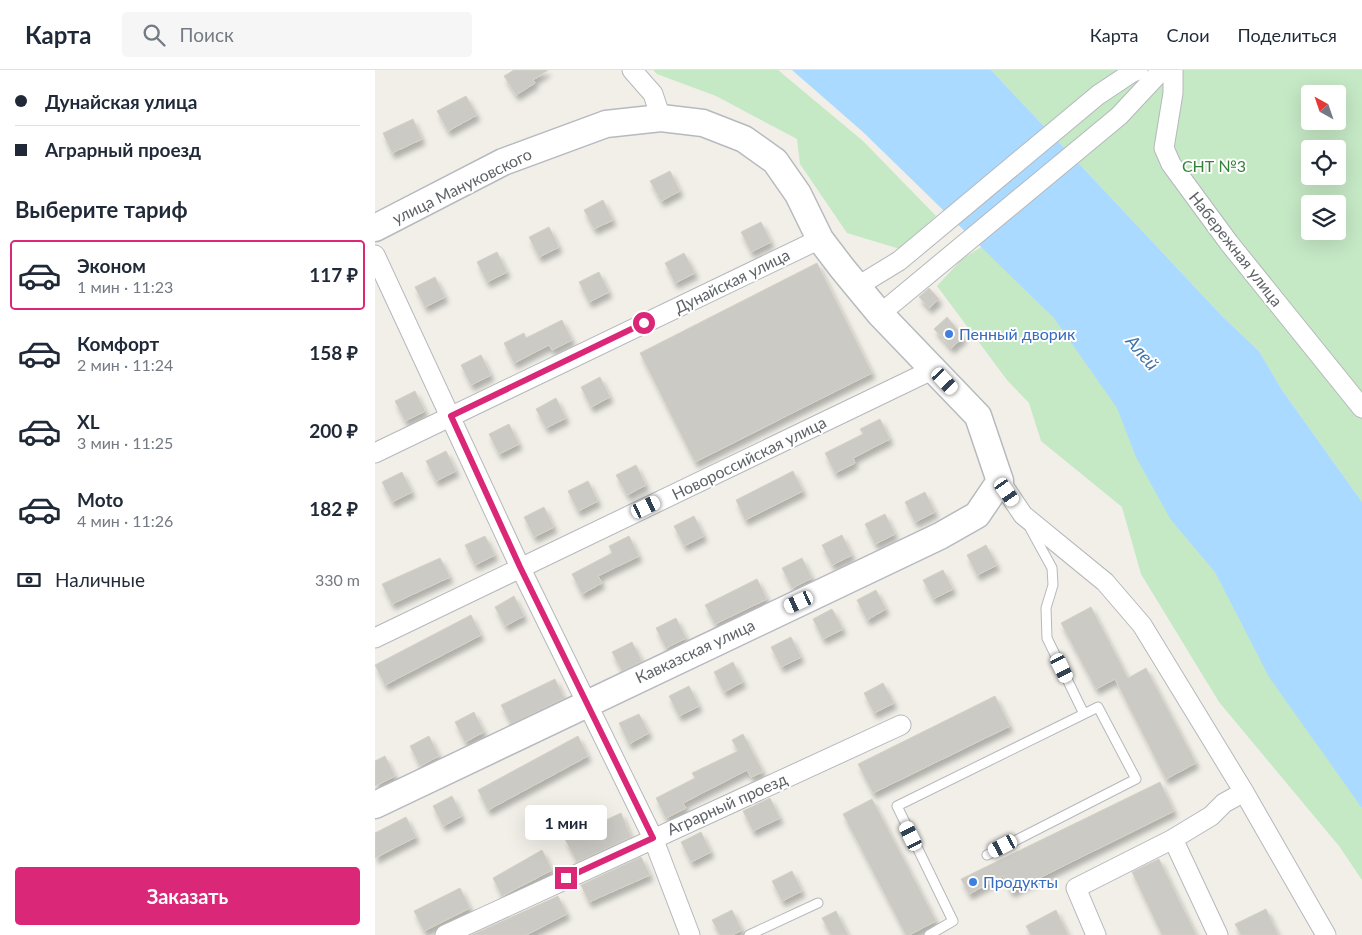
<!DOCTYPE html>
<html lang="ru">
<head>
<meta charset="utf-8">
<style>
  :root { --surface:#fff; --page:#f6f6f7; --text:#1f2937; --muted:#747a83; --line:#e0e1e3; --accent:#db2777 }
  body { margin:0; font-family:Lato,sans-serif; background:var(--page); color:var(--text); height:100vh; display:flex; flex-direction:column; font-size:19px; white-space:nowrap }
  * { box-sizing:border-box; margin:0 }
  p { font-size:16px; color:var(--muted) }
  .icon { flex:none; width:28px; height:28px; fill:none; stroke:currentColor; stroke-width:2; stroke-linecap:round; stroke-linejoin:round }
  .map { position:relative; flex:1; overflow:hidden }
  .drawer { display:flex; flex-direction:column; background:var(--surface); width:375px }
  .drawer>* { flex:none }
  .hud { display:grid; align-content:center; height:110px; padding:0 15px; background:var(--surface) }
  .needle { width:32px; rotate:320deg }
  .fabs { position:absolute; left:926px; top:15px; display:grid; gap:10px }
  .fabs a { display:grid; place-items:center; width:45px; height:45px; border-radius:5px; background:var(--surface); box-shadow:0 5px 20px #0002; font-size:25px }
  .end { position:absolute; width:22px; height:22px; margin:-11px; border:6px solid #db2777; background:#fff; box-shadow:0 0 0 2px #fff }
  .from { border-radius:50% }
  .bubble { position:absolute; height:35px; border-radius:5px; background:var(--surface); box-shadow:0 5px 20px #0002; font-size:16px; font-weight:700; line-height:35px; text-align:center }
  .car { position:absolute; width:15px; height:30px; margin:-15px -8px; border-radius:6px; box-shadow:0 0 4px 1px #0007; background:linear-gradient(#fff 24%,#345 0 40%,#fff 0 76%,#345 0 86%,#fff 0) }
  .hud b { display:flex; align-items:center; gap:18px; height:48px; font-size:19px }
  .hud b+b { border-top:1px solid var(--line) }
  .hud i { width:12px; height:12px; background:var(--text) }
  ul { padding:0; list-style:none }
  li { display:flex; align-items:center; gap:15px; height:70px; margin:0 10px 8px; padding:0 5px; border:2px solid transparent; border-radius:5px }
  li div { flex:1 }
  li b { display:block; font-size:19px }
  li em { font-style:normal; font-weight:700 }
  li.on { border-color:var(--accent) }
  li>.icon { width:45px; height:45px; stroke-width:1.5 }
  h2 { padding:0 15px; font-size:22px; line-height:60px }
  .pay { display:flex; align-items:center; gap:12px; height:55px; padding:0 15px; font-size:19px }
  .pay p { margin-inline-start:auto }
  .primary-button { display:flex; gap:10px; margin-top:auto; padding:10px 15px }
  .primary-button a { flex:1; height:58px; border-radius:5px; background:var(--accent); color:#fff; font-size:20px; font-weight:700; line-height:58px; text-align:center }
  header { display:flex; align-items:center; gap:30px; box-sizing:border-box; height:70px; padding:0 25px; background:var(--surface); border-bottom:1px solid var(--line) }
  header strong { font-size:24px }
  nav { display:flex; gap:28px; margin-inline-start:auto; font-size:18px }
  .search { width:350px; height:45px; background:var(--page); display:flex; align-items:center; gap:12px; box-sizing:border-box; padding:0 18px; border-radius:5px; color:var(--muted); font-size:19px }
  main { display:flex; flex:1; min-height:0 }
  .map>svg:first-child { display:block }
  .green { fill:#c5e8c5; fill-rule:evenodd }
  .water { fill:#aadaff }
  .building { fill:#cccac5; stroke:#d6d1c6; filter:url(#shadow) }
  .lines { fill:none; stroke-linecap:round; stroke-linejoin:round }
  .lane-casing { stroke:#b5b8bc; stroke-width:11 }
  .street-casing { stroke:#b5b8bc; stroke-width:21 }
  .secondary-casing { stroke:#b6babf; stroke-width:29 }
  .lane { stroke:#fff; stroke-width:9 }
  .street { stroke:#fff; stroke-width:19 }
  .secondary { stroke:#fff; stroke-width:26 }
  .route { stroke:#db2777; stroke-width:6 }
  .shop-dot { fill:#3f7fe0; stroke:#fff; stroke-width:2 }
  .labels { text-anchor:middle; stroke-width:4; stroke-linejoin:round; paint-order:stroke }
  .park-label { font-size:16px; fill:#348238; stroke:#fff }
  .street-label { font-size:16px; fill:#5f6368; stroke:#fff }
  .shop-label { font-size:16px; fill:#366cbe; stroke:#fff; text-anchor:start }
  .water-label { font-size:18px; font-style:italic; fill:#4174aa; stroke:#fff }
</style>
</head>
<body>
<header>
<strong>Карта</strong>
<div class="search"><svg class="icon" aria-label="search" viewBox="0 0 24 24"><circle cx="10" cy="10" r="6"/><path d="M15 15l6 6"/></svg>Поиск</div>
<nav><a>Карта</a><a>Слои</a><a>Поделиться</a></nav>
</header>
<main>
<section class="drawer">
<div class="hud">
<b><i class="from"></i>Дунайская улица</b>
<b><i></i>Аграрный проезд</b>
</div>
<h2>Выберите тариф</h2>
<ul>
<li class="on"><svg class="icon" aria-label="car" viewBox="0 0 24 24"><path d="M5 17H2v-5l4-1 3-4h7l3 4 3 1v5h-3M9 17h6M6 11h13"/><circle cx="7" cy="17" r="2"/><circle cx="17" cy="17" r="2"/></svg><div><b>Эконом</b><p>1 мин · 11:23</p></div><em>117 ₽</em></li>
<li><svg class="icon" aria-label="car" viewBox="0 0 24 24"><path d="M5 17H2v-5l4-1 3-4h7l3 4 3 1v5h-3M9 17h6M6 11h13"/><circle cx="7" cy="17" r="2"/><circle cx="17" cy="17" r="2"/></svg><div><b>Комфорт</b><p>2 мин · 11:24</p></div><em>158 ₽</em></li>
<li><svg class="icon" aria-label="car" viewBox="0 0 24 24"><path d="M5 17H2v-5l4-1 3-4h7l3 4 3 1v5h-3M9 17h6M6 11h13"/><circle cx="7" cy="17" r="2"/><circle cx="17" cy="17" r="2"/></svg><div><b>XL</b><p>3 мин · 11:25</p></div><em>200 ₽</em></li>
<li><svg class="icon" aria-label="car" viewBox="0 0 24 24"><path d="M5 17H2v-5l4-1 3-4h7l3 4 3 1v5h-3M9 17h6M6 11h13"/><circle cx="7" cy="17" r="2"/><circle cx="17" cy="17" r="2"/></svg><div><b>Moto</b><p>4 мин · 11:26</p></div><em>182 ₽</em></li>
</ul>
<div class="pay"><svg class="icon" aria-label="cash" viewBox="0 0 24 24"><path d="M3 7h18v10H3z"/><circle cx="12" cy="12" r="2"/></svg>Наличные<p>330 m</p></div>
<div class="primary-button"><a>Заказать</a></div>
</section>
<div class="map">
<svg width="987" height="865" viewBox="0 0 987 865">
  <defs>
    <filter id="shadow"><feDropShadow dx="3" dy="5.5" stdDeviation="2.5" flood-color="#0004"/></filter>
  </defs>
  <rect width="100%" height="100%" fill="#f1efe8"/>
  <!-- green -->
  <path class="green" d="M278,0H403L488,71L561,146L525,179L472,163L425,94L422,69L341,26L282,4Z
    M616,0H987V432L907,320L884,281L848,247ZM935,24H962V51H935ZM935,79H962V106H935ZM935,134H962V161H935Z
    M619,169L707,268L987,713V810L964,776L844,632L766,504L747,437L666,371L654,333L632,310L562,216L587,189Z"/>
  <!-- water -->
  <path class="water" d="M417,0H616L848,247L884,281L907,320L987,432V738L894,607L840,502L796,450L761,387L742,338L679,248L488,62Z"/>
  <!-- building -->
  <path class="building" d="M139,0H173L158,10L160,13L141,25L129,6Z
    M91,26L102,45L73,61L62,41Z
    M38,49L47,69L17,83L8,63Z
    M295,101L305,121L286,131L275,111Z
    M228,130L238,150L219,159L209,140Z
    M386,152L396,172L376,182L366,162Z
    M174,157L184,177L164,187L154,167Z
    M122,182L132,202L112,212L102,192Z
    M309,183L320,203L300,213L290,193Z
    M442,193L497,303L320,392L265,283Z
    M224,202L234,222L214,232L204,212Z
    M60,207L70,227L50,237L40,217Z
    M554,218L564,229L554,238L544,227Z
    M572,247L589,267L576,278L559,259Z
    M187,250L197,270L177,280L174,275L139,293L129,273L149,263L151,268Z
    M106,285L116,305L96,315L86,295Z
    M225,307L235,327L216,337L206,317Z
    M40,321L50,341L30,351L20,331Z
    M181,328L191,348L171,358L161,339Z
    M505,349L515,369L478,388L480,393L460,403L450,383L488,364L485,359Z
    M134,354L144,374L124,384L114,364Z
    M71,381L81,401L61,411L51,391Z
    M261,395L271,415L252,425L241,405Z
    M418,401L428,421L370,450L361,430Z
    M27,402L37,422L17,432L7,412Z
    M213,411L223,431L203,441L193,421Z
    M550,422L560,442L540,452L530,432Z
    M169,437L179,457L159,467L149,447Z
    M510,444L520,464L500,474L490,454Z
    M319,446L329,466L309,476L299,456Z
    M467,465L477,485L457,495L447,475Z
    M110,466L120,485L100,495L90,475Z
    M254,466L264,486L223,506L227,513L207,524L197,504L237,483L234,476Z
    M611,475L622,495L602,505L592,485Z
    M65,488L75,507L17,534L7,514Z
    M427,488L437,508L417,518L407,498Z
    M568,500L578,519L558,529L548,510Z
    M382,509L392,529L340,554L330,535Z
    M501,520L511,539L492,550L482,530Z
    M139,526L149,546L130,556L120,537Z
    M716,537L753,608L771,598L821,693L791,709L740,609L721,619L686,553Z
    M457,539L468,559L448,569L438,549Z
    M96,545L106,565L10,615L0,595Z
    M301,548L311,568L291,578L281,558Z
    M416,567L426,587L406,597L396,577Z
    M257,572L267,591L247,601L237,582Z
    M358,592L368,612L349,622L339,602Z
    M180,609L189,628L136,654L126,635Z
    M508,613L519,633L499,643L489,623Z
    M314,616L324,636L304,646L294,626Z
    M620,626L635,656L498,723L483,694Z
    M99,642L109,662L90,672L80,652Z
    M264,644L274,663L254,674L244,653Z
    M368,664L388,702L376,707L372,700L308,733L311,738L291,748L281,728L320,708L317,703L363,681L357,670Z
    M54,666L64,686L45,696L35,676Z
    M203,666L213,686L113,740L103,720Z
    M10,686L20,706L0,716V691Z
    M785,712L799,741L636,822L628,806L594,824L586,809Z
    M77,726L87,746L68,756L58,736Z
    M395,728L405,748L378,761L368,741Z
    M497,729L561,851L534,865H531L468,744Z
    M246,743L256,767L202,792L190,769Z
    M31,747L41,767L0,788V763Z
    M326,762L336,782L316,792L306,772Z
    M167,780L177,800L127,826L118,808Z
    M266,787L275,805L214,832L206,815Z
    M784,789L821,865H787L757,802Z
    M417,801L427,821L407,831L397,811Z
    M85,818L95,838L49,861L39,841Z
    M183,826L192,844L151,865H97Z
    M891,839L903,865H866L860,854Z
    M357,840L367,860L357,865H345L337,850Z
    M681,840L693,865H656L651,856Z
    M461,841L473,865H456L447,848Z"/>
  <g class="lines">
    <!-- lane casing -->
    <g class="lane-casing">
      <path id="lane" d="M612,785L761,709L723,637L709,644
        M374,865L443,833
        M554,865L578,851L522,736L709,644L672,568L671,538L678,515L677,498L655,458"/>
    </g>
    <!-- street casing -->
    <g class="street-casing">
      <path id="street" d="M257,0L278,24L286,48
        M798,0V23L789,78L796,94L854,173L987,338
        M0,185L145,497L278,768L315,865
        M483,216L524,191L723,25L756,3L763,0
        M505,244L744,46L787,0
        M0,383L445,169
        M625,411L648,445L730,512L767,555L869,722L951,865
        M0,568L559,299
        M798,769L843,865
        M70,865L526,655
        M721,865L701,818L798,769L836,746L849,733L869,722"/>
    </g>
    <!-- secondary casing -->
    <g class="secondary-casing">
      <path id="secondary" d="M0,158L128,92L231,54L286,48L328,53L369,69L400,91L423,124L445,169L467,198L505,244L603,346L625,411L602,445L565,466L0,735"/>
    </g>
    <!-- lane -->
    <use href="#lane" class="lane"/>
    <!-- street -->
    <use href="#street" class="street"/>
    <!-- secondary -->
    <use href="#secondary" class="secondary"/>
  </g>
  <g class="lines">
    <!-- route -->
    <path class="route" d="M191,808L278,768L145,497L76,346L269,253"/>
  </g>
  <!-- markers -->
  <g class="shop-dot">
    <circle cx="574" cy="264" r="5"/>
    <circle cx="598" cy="812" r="5"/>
  </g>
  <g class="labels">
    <!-- park labels -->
    <g class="park-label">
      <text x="839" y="102">СНТ №3</text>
    </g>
    <!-- street labels -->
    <g class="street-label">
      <text transform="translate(87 116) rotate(-26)" y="6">улица Мануковского</text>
      <text transform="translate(861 179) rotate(52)" y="6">Набережная улица</text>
      <text transform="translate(357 211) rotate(-26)" y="6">Дунайская улица</text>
      <text transform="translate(374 388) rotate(-26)" y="6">Новороссийская улица</text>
      <text transform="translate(320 581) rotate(-25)" y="6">Кавказская улица</text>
      <text transform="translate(352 734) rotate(-24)" y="6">Аграрный проезд</text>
    </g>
    <!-- shop labels -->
    <g class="shop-label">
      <text x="584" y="270">Пенный дворик</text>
      <text x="608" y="818">Продукты</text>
    </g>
    <!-- water labels -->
    <g class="water-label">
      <text transform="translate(767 283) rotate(50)" y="6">Алей</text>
    </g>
  </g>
</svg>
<div class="fabs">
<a><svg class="needle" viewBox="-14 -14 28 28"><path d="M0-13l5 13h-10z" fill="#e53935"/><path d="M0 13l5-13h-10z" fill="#747a83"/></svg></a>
<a><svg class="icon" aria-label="locate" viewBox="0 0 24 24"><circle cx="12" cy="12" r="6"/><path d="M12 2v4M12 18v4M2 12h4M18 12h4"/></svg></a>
<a><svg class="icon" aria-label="layers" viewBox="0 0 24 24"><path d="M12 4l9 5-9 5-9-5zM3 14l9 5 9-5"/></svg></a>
</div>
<i class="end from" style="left:269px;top:253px"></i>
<i class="end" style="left:191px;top:808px"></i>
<div class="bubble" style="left:150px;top:735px;width:82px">1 мин</div>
<i class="car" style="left:570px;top:311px;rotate:137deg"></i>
<i class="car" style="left:632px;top:422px;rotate:145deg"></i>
<i class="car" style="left:271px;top:437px;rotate:64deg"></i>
<i class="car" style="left:424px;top:532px;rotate:245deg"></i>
<i class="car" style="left:687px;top:598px;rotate:154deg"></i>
<i class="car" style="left:536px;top:766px;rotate:334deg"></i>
<i class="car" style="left:628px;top:776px;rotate:243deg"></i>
</div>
</main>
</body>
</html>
